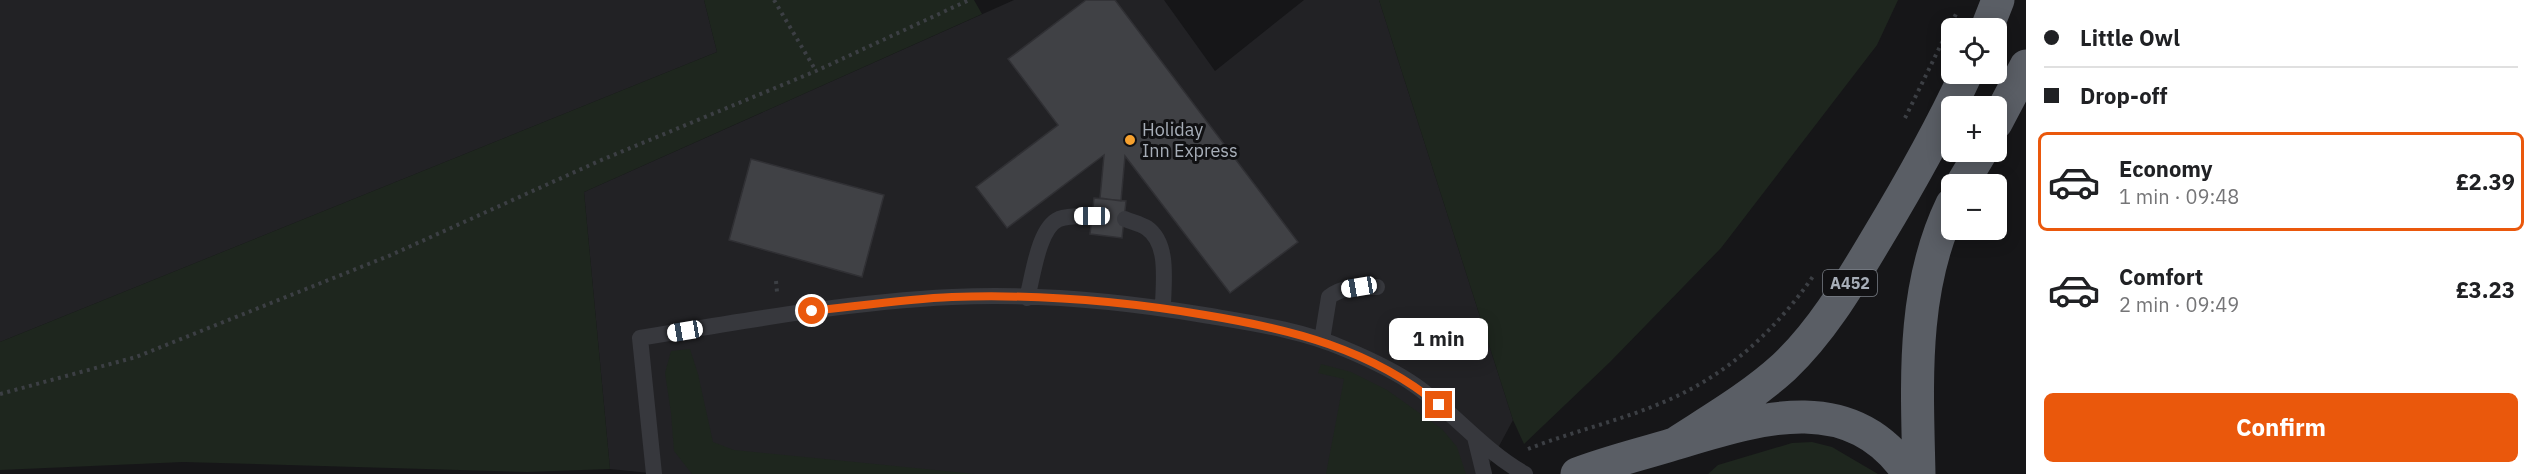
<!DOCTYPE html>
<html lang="en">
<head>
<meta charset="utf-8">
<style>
  :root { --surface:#fff; --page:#f2f2f2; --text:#202124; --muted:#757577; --line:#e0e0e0; --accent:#ea580c }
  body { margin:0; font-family:"IBM Plex Sans",sans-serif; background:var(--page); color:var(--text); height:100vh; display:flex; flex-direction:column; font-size:22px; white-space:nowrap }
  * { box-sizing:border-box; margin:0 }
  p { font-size:20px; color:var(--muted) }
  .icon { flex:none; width:33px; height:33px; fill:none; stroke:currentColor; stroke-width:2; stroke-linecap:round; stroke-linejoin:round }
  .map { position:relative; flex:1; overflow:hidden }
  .side { display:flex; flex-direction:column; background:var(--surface); width:510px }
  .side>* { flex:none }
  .hud { display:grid; align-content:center; height:132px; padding:0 18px; background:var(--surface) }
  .tools { position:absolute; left:1941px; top:18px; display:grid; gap:12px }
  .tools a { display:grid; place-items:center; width:66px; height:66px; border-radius:9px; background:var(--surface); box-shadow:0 3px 15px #0003; font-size:30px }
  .end { position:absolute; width:27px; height:27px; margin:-14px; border:8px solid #ea580c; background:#fff; box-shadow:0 0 0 3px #fff }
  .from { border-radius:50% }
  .bubble { position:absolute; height:42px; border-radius:9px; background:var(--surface); box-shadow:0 3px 15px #0003; font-size:20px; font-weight:800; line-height:42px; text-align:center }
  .car { position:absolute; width:18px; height:36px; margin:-18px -9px; border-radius:8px; box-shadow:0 0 4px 2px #0007; background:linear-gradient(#fff 24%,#345 0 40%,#fff 0 76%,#345 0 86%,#fff 0) }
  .hud b { display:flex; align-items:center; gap:21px; height:57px; font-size:22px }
  .hud b+b { border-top:2px solid var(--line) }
  .hud i { width:15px; height:15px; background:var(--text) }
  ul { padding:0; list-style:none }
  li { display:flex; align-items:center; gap:18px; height:99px; margin:0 12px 9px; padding:0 6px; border:3px solid transparent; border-radius:9px }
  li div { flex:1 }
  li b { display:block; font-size:22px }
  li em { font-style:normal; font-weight:800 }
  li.active { border-color:var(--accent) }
  li>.icon { width:54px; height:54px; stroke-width:1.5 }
  .primary-button { display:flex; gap:12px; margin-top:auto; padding:12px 18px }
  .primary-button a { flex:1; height:69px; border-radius:9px; background:var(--accent); color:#fff; font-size:24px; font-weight:800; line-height:69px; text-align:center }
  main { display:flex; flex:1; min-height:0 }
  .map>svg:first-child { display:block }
  .built { fill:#222225 }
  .green { fill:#1e261e }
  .building { fill:#404145; stroke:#303034; stroke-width:1.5 }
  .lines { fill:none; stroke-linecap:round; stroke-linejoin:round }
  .path { stroke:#3c3f44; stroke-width:4; stroke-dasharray:3 4.5; stroke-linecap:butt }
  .service { stroke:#37383d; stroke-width:16 }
  .trunk { stroke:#5a5e65; stroke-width:33 }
  .route { stroke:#ea580c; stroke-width:8 }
  .poi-dot { fill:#f7a12e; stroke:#111113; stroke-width:2 }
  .labels { text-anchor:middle; stroke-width:6; stroke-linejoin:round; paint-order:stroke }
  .shield { fill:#111113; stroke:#7a7f86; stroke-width:1.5 }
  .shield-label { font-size:16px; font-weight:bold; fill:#a7aeb8 }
  .poi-label { font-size:18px; fill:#a7aeb8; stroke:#111113; text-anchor:start }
</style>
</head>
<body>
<main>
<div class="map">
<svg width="2026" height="474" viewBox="0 0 2026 474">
  <rect width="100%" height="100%" fill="#161618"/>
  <!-- built -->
  <path class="built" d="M0,0H704L717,52L0,342Z
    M1014,0H1164L1215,71L1304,0H1379L1513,420L1484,474H659L610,469L584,192Z"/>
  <!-- green -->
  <path class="green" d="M704,0H974L982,14L584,192L610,469L527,472L183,462L0,470V342L717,52Z
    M1379,0H1898L1877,45L1721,248L1610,362L1524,444L1513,420Z
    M690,349L698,374L713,442L734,450L975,474H692L674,451L671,413L665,373L671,351Z
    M1321,364L1351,372L1387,390L1442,429L1457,447L1466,474H1326L1344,379L1318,373Z
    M1812,442L1832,447L1878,474H1708L1718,465L1792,443Z"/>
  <!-- building -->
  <path class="building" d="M1086,0H1115L1298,242L1230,293L1125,156L1121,201L1100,198L1104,155L1007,228L976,187L1058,125L1008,59Z
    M751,159L884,195L862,277L729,240Z
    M1094,198L1126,201L1122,238L1090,234Z"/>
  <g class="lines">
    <!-- path -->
    <path class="path" d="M774,0L816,71
      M1905,118L1956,14
      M776,281L777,292
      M0,394L136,357L391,255L599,161L816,71L969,0
      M1528,449C1576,430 1628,419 1675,397C1733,370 1778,327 1814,275"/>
    <!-- service -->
    <path class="service" d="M1125,219C1132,222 1141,224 1147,228C1170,244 1163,284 1163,308
      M1027,298C1033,277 1038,228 1059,219C1069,215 1081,216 1092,216
      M1322,340L1329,297C1343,286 1360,287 1377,287
      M1475,437L1484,474
      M654,474L640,338C743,321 848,302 952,297C1037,293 1121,301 1204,315C1251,323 1302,330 1345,349C1369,359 1395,371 1416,386C1454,413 1484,451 1525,474"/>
    <!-- trunk -->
    <path class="trunk" d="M1987,28L1998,0
      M1996,123L2026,66
      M1962,184L1981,152
      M1676,443C1713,419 1751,397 1784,367C1823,330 1850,283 1877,238C1909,185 1940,130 1966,74
      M1577,474C1608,462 1642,454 1674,444C1757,419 1850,387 1909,474
      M1919,474C1917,382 1911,289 1952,204"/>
  </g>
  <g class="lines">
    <!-- route -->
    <path class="route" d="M812,311C859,306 906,299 952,297C1037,294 1122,301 1205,315C1291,329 1371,349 1439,405"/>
  </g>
  <!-- markers -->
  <circle class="poi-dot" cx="1130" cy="140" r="6"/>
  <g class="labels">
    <!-- shield labels -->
    <rect class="shield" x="1823" y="270" width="54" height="26" rx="4.5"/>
    <g class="shield-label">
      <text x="1850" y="289">A452</text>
    </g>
    <!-- poi labels -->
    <g class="poi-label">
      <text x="1142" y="136">Holiday<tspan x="1142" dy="21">Inn Express</tspan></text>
    </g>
  </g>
</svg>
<div class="tools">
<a><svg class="icon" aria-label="locate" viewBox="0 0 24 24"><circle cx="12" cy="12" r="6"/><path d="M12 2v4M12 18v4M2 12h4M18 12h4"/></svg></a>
<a>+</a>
<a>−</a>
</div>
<i class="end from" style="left:812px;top:311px"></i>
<i class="end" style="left:1439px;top:405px"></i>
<div class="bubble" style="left:1389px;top:318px;width:99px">1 min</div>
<i class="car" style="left:1092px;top:216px;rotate:270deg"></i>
<i class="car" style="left:1359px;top:287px;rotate:260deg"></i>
<i class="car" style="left:685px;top:331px;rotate:260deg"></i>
</div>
<section class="side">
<div class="hud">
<b><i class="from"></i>Little Owl</b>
<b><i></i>Drop-off</b>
</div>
<ul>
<li class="active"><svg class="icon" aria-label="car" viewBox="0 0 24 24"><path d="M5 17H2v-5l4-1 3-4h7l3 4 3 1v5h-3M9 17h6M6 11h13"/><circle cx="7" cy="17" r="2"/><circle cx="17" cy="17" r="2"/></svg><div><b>Economy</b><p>1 min · 09:48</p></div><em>£2.39</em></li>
<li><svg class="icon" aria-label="car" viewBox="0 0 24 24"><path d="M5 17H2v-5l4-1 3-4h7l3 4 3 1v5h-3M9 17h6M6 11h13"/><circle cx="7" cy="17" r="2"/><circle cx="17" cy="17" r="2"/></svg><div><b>Comfort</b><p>2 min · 09:49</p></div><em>£3.23</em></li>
</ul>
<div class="primary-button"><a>Confirm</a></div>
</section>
</main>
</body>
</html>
